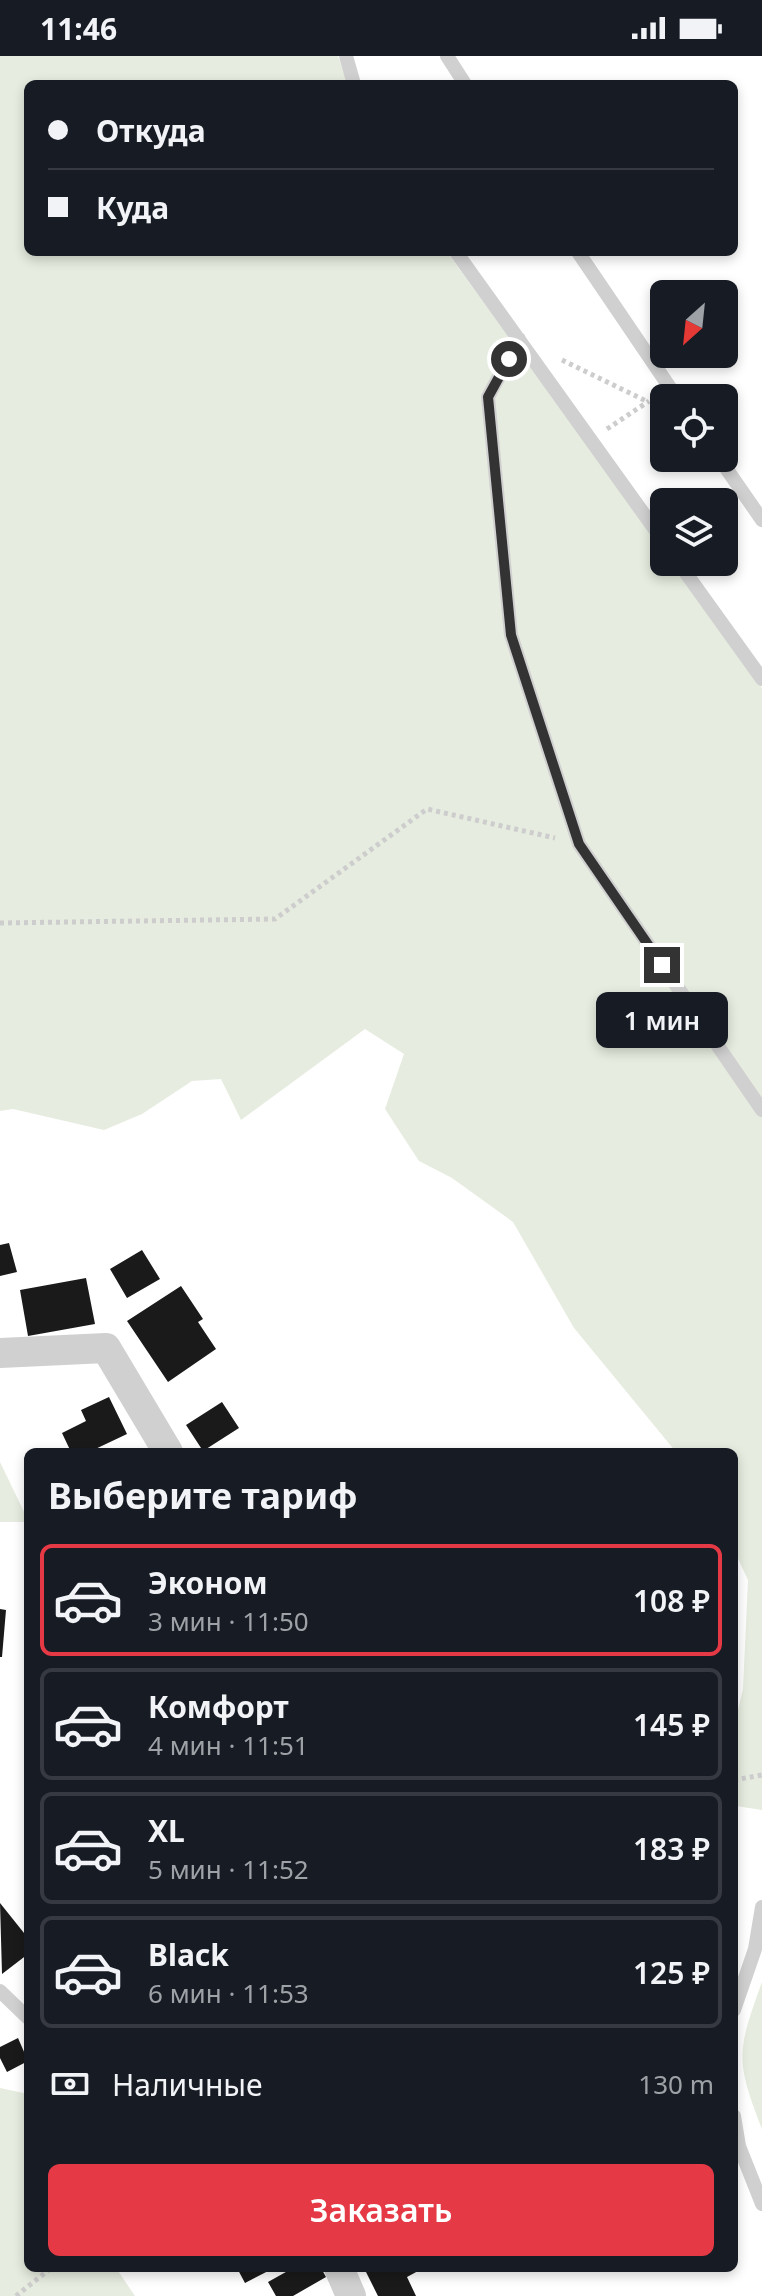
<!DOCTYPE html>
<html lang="ru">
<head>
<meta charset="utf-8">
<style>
  :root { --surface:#171b24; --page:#20242c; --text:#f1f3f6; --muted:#9ea1a6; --line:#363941; --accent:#e63946 }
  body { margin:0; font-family:"Noto Sans",sans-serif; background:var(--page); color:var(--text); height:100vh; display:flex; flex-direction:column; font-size:30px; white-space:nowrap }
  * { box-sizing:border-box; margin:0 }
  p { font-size:26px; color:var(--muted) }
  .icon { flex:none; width:44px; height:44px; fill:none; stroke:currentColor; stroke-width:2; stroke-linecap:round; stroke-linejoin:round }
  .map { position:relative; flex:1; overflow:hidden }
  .side { position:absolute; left:24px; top:1392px; width:714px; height:824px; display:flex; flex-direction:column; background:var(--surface); border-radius:12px; box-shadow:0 4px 12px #0003 }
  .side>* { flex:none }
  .top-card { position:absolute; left:24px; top:24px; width:714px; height:176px; border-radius:12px; box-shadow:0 4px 12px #0003; display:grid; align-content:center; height:176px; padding:0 24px; background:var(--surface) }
  .needle { width:52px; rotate:207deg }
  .buttons { position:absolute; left:650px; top:224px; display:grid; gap:16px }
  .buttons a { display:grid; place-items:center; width:88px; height:88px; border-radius:12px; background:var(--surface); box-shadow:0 4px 12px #0003; font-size:40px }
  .end { position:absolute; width:36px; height:36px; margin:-18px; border:10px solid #333; background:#fff; box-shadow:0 0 0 4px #fff }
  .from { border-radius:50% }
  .bubble { position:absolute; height:56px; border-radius:12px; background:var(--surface); box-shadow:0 4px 12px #0003; font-size:26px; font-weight:600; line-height:56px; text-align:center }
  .top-card b { display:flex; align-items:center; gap:28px; height:76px; font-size:30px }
  .top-card b+b { border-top:2px solid var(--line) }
  .top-card i { width:20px; height:20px; background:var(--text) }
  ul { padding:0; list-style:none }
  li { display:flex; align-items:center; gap:24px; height:112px; margin:0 16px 12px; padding:0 8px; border:4px solid var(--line); border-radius:12px }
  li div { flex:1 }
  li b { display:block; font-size:30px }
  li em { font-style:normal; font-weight:600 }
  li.active { border-color:var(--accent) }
  li>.icon { width:72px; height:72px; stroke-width:1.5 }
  h2 { padding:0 24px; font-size:36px; line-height:96px }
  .pay { display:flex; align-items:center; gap:20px; height:88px; padding:0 24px; font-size:30px }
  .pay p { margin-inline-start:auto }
  .button { display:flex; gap:16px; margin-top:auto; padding:16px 24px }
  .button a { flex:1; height:92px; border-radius:12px; background:var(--accent); color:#fff; font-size:32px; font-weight:600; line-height:92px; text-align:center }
  .status { display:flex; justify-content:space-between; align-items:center; height:56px; padding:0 40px; background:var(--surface); direction:ltr }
  .status svg { height:22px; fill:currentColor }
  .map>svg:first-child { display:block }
  .green { fill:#e6ecdf }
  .building { fill:#1a1a1a }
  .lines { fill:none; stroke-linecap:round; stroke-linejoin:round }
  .path { stroke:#cdcdcd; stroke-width:5; stroke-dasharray:4 4; stroke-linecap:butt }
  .lane { stroke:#d0d0d0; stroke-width:14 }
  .street { stroke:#d0d0d0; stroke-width:30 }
  .route { stroke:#333; stroke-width:10 }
</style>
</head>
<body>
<div class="status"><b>11:46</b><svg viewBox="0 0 49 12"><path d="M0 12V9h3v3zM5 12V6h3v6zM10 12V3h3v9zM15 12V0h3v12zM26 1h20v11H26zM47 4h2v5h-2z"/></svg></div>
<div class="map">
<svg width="762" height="2240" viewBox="0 0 762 2240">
  <rect width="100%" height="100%" fill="#fff"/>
  <!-- green -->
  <path class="green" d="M0,0H338L348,28H28V196H447L664,495V506H672L762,632V1754L736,1750L734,1670L743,1633L748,1524L734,1494V1396H676L574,1272L513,1166L452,1122L419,1105L385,1053L404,998L365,973L241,1064L221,1023L192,1025L142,1058L104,1074L13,1053L0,1055Z
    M0,1406L28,1464V1466H0Z
    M762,1926V2073C735,2004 737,1995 762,1926Z
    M0,2032L28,2038V2212H116L135,2240H0Z"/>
  <!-- building -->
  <path class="building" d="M9,1187L17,1216L0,1220V1189Z
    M142,1194L160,1223L127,1242L110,1213Z
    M86,1222L95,1268L28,1280L20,1234Z
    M181,1230L203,1263L198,1266L216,1293L168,1326L127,1265Z
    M109,1341L127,1378L89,1396H71L62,1377L86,1365L81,1354Z
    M222,1346L239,1372L203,1395L186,1369Z
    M0,1553L6,1554L2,1601H0Z
    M0,1847L28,1882V1898L2,1918Z
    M18,1982L28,2005L7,2016L0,2002V1991Z
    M237,2212H274L245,2227Z
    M293,2212H321L326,2221L293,2240H276L268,2226Z
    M364,2212H417L418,2215L407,2221L416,2240H378Z"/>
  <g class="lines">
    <!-- path -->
    <path class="path" d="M562,304L648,346
      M607,373L649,345
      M0,867L275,863L427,753L555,782
      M734,1724L762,1719
      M16,2240L51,2212"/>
    <!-- lane -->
    <path class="lane" d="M346,0L354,28
      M447,0L465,28
      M456,196L664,486
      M578,196L677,342
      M519,283L488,341L511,579L579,788L762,1054
      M719,402L762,464
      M678,506L762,623
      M0,1935L28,1962
      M734,1954L755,1893L762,1851
      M734,2060L739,2090L762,2148"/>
    <!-- street -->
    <path class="street" d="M0,1297L106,1292L168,1396
      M339,2212L351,2240"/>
  </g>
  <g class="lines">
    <!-- route -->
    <path class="route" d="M509,303L488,341L511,579L579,788L662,909"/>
  </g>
</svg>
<div class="buttons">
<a><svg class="needle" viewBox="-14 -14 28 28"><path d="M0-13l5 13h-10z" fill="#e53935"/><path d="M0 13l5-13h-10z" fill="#9ea1a6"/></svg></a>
<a><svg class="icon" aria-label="locate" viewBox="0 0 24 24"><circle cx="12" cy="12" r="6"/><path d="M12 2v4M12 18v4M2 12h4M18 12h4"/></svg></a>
<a><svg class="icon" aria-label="layers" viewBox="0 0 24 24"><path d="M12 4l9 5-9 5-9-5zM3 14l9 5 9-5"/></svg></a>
</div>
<i class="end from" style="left:509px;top:303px"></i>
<i class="end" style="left:662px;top:909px"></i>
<div class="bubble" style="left:596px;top:936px;width:132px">1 мин</div>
<div class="top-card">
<b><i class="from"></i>Откуда</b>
<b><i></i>Куда</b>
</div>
<section class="side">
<h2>Выберите тариф</h2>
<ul>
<li class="active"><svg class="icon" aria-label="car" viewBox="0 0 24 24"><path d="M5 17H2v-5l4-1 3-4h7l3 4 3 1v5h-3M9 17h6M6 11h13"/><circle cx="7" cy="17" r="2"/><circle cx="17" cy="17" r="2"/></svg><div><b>Эконом</b><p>3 мин · 11:50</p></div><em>108 ₽</em></li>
<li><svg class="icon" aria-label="car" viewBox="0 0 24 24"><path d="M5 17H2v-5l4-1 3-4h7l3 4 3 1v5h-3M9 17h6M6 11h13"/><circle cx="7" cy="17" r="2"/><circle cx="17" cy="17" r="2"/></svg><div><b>Комфорт</b><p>4 мин · 11:51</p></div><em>145 ₽</em></li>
<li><svg class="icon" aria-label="car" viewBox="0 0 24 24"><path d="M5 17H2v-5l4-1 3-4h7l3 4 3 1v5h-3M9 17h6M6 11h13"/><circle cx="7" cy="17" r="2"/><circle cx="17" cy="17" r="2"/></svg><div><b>XL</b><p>5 мин · 11:52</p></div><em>183 ₽</em></li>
<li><svg class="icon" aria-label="car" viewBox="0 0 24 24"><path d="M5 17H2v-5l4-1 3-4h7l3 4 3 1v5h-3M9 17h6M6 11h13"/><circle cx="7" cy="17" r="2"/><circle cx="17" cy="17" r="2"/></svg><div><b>Black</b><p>6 мин · 11:53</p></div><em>125 ₽</em></li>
</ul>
<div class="pay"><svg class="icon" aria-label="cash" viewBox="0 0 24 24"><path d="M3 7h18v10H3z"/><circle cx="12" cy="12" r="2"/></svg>Наличные<p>130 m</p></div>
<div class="button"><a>Заказать</a></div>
</section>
</div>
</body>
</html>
